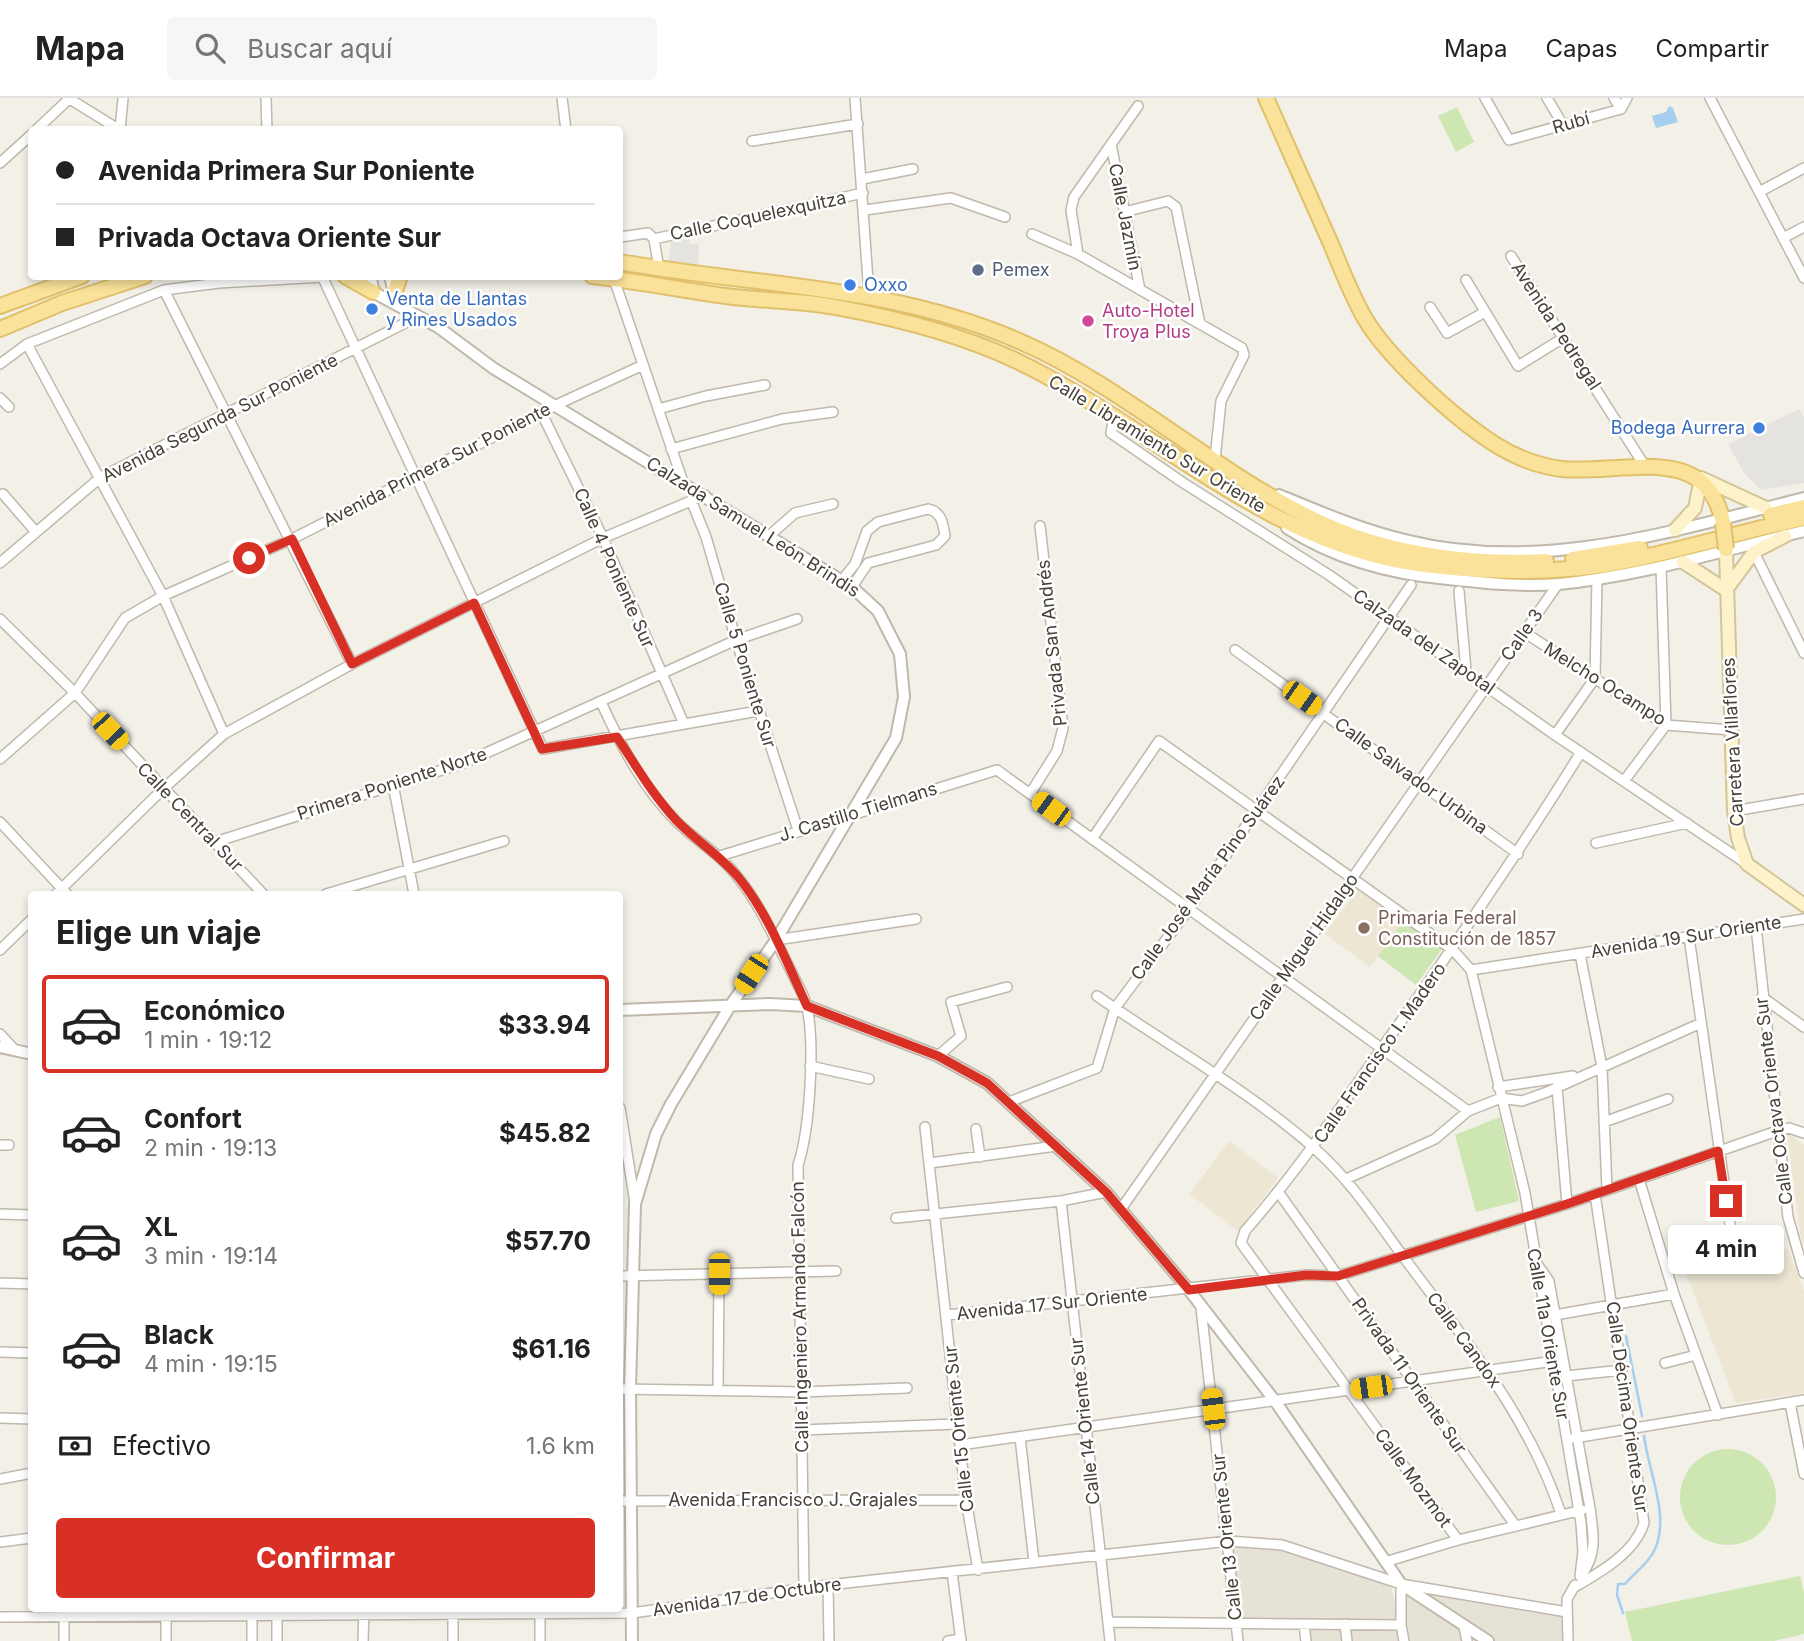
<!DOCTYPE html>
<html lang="es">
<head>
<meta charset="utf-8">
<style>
  :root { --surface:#fff; --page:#f6f6f6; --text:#222; --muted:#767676; --line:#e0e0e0; --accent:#d93025 }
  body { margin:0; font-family:Inter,sans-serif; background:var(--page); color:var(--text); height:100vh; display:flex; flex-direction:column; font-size:26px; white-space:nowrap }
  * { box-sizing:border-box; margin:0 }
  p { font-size:23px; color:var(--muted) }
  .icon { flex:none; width:38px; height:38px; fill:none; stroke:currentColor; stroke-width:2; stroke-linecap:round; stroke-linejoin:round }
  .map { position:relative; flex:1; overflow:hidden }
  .sheet { position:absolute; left:28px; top:793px; width:595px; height:721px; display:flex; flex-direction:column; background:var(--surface); border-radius:7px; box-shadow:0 4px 10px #0003 }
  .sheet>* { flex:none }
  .top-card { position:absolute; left:28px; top:28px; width:595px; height:154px; border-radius:7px; box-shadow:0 4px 10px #0003; display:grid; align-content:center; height:154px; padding:0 28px; background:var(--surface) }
  .end { position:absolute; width:32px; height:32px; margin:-16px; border:9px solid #d93025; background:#fff; box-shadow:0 0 0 4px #fff }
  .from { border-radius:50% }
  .bubble { position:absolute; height:49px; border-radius:7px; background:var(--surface); box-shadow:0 4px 10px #0003; font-size:23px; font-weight:700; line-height:49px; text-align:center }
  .car { position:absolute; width:21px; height:42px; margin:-21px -10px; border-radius:9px; box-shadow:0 0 5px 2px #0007; background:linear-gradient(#f5c518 24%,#345 0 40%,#f5c518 0 76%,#345 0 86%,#f5c518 0) }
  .top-card b { display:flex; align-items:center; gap:24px; height:66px; font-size:26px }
  .top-card b+b { border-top:2px solid var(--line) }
  .top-card i { width:18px; height:18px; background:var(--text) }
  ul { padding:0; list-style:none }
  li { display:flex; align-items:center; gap:21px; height:98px; margin:0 14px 10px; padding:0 14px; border:4px solid transparent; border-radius:7px }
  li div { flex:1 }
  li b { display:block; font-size:26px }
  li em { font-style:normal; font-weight:700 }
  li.selected { border-color:var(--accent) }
  li>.icon { width:63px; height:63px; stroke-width:1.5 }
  h2 { padding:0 28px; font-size:32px; line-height:84px }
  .pay { display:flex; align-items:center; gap:18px; height:77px; padding:0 28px; font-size:26px }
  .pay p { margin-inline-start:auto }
  .action { display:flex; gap:14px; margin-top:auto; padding:14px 28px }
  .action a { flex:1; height:80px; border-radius:7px; background:var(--accent); color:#fff; font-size:28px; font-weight:700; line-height:80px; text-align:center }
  header { display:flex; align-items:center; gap:42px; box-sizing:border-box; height:98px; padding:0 35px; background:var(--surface); border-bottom:2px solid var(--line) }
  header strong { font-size:33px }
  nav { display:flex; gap:38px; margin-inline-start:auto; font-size:24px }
  .search { width:490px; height:63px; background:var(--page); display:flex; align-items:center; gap:18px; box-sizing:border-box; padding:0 24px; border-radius:7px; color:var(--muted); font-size:26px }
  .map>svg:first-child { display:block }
  .residential { fill:#e7e2d6 }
  .education { fill:#ece6d2 }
  .green { fill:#cde6b2 }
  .parking { fill:#e5e3e0 }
  .water { fill:#a6ceee }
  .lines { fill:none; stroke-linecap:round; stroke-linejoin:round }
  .stream { stroke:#a6ceee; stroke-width:2.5 }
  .minor-casing { stroke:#bfb8ab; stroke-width:12 }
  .tertiary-casing { stroke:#bfb8ab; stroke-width:14 }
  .secondary-casing { stroke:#d2c599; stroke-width:16 }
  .primary-casing { stroke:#e0c06a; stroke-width:18 }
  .minor { stroke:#fff; stroke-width:9 }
  .tertiary { stroke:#fff; stroke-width:10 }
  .secondary { stroke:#fdf2c9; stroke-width:12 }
  .primary { stroke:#fbe29a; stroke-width:14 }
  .primary-bridge-casing { stroke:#e0c06a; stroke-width:18; stroke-linecap:butt }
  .primary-bridge { stroke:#fbe29a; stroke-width:14 }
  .route { stroke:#d93025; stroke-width:9 }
  .service-dot { fill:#5c6f8a; stroke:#fff; stroke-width:2.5 }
  .shop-dot { fill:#3f7fe0; stroke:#fff; stroke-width:2.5 }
  .hotel-dot { fill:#d1479c; stroke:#fff; stroke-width:2.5 }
  .education-dot { fill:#8d6e63; stroke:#fff; stroke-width:2.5 }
  .labels { text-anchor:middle; stroke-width:5; stroke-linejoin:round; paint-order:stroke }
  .street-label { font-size:18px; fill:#474137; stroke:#fff }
  .service-label { font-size:18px; fill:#4e5e75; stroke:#fff; text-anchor:start }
  .shop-label { font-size:18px; fill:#366cbe; stroke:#fff; text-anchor:start }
  .hotel-label { font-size:18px; fill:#b23c85; stroke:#fff; text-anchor:start }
  .education-label { font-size:18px; fill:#785e54; stroke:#fff; text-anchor:start }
</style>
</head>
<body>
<header>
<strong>Mapa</strong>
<div class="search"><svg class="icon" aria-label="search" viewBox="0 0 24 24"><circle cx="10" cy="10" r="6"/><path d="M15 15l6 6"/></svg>Buscar aquí</div>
<nav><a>Mapa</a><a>Capas</a><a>Compartir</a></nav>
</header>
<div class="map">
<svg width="1804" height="1543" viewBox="0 0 1804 1543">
  <rect width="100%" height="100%" fill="#f3f0e8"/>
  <!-- residential -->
  <path class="residential" d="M1232,1445L1264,1446L1390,1486L1400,1522L1410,1482L1562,1515V1543H1488L1467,1532L1468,1543H1310L1308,1526L1238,1525Z"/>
  <!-- education -->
  <path class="education" d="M1358,791L1403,823L1370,869L1325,836Z
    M1787,1034L1804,1047V1148L1800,1136Z
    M1229,1043L1278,1080L1238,1133L1189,1096Z
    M1788,1151L1804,1193V1295L1736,1305L1682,1165Z"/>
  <!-- green -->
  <path class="green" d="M1457,9L1474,44L1456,54L1438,18Z
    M1403,823L1442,851L1416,887L1378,858Z
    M1500,1019L1519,1103L1476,1114L1455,1037Z
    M1680 1399a48 48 0 1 1 96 0a48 48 0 1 1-96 0Z
    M1800,1478L1804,1495V1536L1774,1543H1632L1625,1514Z"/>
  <!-- parking -->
  <path class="parking" d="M690,140L689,147L699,145L698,169L668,165L671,144Z
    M1799,311L1804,319V385L1761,392L1744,375L1728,346Z"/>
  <!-- water -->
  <path class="water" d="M1669,8L1673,10L1678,24L1656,30L1652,18L1666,14Z"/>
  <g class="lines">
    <!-- stream -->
    <path class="stream" d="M1626,1238L1642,1318
      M1623,1515L1617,1497L1618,1486H1625C1635,1474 1647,1467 1654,1453C1671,1420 1648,1372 1644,1338"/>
    <!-- minor casing -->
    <g class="minor-casing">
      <path id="minor" d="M68,0L120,32
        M266,0L267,32
        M562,0L566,32
        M855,0L869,197
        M1485,0L1509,42L1621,11L1627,0
        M1547,0L1563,27
        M1614,0L1621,11
        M1710,0L1804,180
        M36,32L69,1
        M120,32L123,0
        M752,43L858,26
        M1111,46L1140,192
        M0,65L32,36
        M862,81L913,71
        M1759,94L1804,70
        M865,112L951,100L1005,119
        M1124,114L1168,103L1176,109L1200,226
        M1032,136L1078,156L1242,250L1244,257L1221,303L1215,361
        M620,139L648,135L654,141L659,171
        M1783,140L1804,129
        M654,141L863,95
        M1078,156L1071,112L1074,99L1138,8
        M1511,158L1646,370
        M322,178L543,651L758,613
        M614,181L683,384
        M1466,182L1518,268L1563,240
        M164,192L352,566
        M1430,209L1447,235L1485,214
        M27,246L163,498L224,636
        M0,266L27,246L164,192L219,185L322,179
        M0,300L9,309
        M658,311L706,298L765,287
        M541,314L603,440L684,626
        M1114,319L1111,335L1182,384L1329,477L1555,637L1747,766
        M671,351L782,321L833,314
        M3,396L35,433
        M691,402L706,439L736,542L798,732
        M770,437L795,415L833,406
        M1754,454L1804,555
        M0,465L101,379L419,218
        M842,482L855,466L867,433L878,424L928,411C942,414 943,426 945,438L936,447L868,465L852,489
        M1459,493L1466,572
        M0,521L75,595L263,796
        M1524,534L1666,627L1731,632
        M1235,552L1518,756
        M601,604C620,646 644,692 678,725C699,745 723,758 740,782C762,810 776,844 792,875C797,886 805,898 807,909C815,947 810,1031 798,1067L804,1490
        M1555,637L1595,580L1597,481
        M0,661L75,595L125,520L163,498L292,441L556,307L643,267
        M1624,683L1666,627L1661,469
        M393,686L414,796
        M1030,696L1057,653L1063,630L1040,428
        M1734,713L1804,701
        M0,724L67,796
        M1092,741L1159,643L1453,852L1471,872L1525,1095L1581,1425L1583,1454L1580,1478
        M215,744L464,665L736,542L797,521
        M1596,745L1687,725
        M720,758L997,672L1468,1013
        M56,796L163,691L224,636L352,566L603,440L705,397
        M326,796L504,743
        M1756,829L1788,1119L1804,1175
        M1689,839L1734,1154
        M776,842L916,821
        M0,852L32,821
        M1580,856L1602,969L1607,1092
        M1471,872L1804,821
        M1097,898C1169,948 1248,992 1314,1050C1353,1084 1380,1128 1411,1169C1469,1247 1531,1323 1561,1416
        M1762,899L1804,929
        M0,936L14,951
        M938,958L961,938L951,904L1007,889
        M810,968L869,981
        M1498,989L1573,978
        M1557,989L1567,1106
        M1009,1004L1097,970L1115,910L1189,811L1411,487
        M620,1010L635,1105
        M1604,1024L1668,1001
        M925,1029L966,1402L978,1472
        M976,1031L980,1059
        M0,1047H9
        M930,1065L1056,1048
        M1346,1081L1435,1041L1468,1013L1501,1000L1522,1003L1547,994L1701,925
        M1639,1081L1674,1196L1718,1317
        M1279,1095L1515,1427
        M1061,1103L1110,1543
        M1121,1111L1558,486
        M0,1116L32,1117
        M896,1120L1061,1103L1106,1094
        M1537,1166L1549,1183L1590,1410C1593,1434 1598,1455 1582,1476
        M620,1178L836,1173
        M0,1185L32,1186
        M1201,1210L1238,1543
        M947,1217L1306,1177L1338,1178L1567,1106L1777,1033L1789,1030L1804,1035
        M1555,1217L1674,1196
        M0,1254L32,1255
        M1665,1265L1696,1257
        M1566,1278L1622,1272
        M620,1291L802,1294L907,1290
        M718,1291L719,1176
        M1790,1305L1804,1376
        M0,1320L32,1321
        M801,1332L957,1326
        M1020,1339L1034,1464
        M1574,1340L1804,1302
        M960,1347L1554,1263
        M0,1381L32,1375
        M620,1403L966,1402
        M1458,1442L1241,1145L1245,1133C1296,1075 1338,1013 1382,950C1451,853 1518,756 1581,654
        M0,1444L32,1440
        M1385,1464L1458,1442L1582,1412
        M952,1474L961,1543
        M1401,1486V1527L1404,1543
        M828,1487L829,1543
        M1573,1490C1599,1475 1635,1455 1644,1425L1595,1096
        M64,1510V1543
        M277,1510V1543
        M0,1519L632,1515L828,1487L1229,1443L1282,1447L1401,1486L1567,1514
        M1108,1524L1401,1527
        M1304,1526L1306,1543
        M1345,1526L1347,1543
        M1464,1529L1467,1543
        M166,1543V1510
        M252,1543V1510
        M363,1543L364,1510
        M453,1543V1510
        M540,1543V1510
        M948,1543L961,1541
        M1568,1543L1567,1501L1575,1487"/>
    </g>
    <!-- tertiary casing -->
    <g class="tertiary-casing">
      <path id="tertiary" d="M371,178L373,194L438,229L493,270L852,489L878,513L900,556L904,599L896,640L776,842L730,908L671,1006L656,1036L635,1106L630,1291L632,1543
        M390,178L395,199
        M1279,397C1320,414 1362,432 1405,442C1540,476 1673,433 1804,400
        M1287,430C1335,461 1391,476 1448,481C1485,485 1522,489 1559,486C1643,478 1723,452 1804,433
        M620,912L770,906L807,908L938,958L987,985L1106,1094L1189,1192L1275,1303L1401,1486L1488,1543
        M0,949L32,956"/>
    </g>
    <!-- secondary casing -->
    <g class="secondary-casing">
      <path id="secondary" d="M1675,432L1695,410L1701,380L1766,410
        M1726,453L1734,713L1738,740L1747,766L1804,807
        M1683,464L1726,492
        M1726,492L1754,454L1785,438"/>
    </g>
    <!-- primary casing -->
    <g class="primary-casing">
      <path id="primary" d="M1266,0C1288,49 1309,97 1331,146C1341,170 1351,196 1364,219C1387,259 1453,319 1493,345C1513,358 1538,368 1562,371C1622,377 1707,342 1723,425
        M620,164C753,188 892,187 1019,243C1128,290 1220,380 1328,428C1393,457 1475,467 1546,463
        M345,178L373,194
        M592,178C637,183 681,192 726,198C762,203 799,202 835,209C896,220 963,237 1019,264C1155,330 1268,448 1424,467C1484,474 1544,476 1604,467C1671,456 1737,434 1804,420
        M394,196L400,178
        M0,208L82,178
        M0,231L62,205L145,178
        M1771,417L1804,409
        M1573,461L1640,450"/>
    </g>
    <!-- minor -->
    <use href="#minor" class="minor"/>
    <!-- tertiary -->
    <use href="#tertiary" class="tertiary"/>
    <!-- secondary -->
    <use href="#secondary" class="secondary"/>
    <!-- primary -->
    <use href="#primary" class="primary"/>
    <!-- primary-bridge casing -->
    <g class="primary-bridge-casing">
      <path id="primary-bridge" d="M1723,425L1726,451"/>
    </g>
    <!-- primary-bridge -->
    <use href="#primary-bridge" class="primary-bridge"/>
  </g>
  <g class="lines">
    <!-- route -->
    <path class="route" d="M249,460L292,441L352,566L474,505L542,651L617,639C636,668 653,697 676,722C696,743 720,757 739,780C769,817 787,865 807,908L938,958L987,985L1106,1094L1189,1192L1306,1177L1338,1178L1567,1106L1718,1053L1726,1103"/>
  </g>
  <!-- markers -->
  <circle class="service-dot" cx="978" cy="172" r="7"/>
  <g class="shop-dot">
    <circle cx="850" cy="187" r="7"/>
    <circle cx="372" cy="211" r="7"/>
    <circle cx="1759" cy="330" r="7"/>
  </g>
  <circle class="hotel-dot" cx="1088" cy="223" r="7"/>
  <circle class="education-dot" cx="1364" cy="830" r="7"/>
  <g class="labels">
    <!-- street labels -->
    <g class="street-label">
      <text transform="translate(1571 25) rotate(-16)" y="6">Rubí</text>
      <text transform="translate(758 118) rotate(-12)" y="6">Calle Coquelexquitza</text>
      <text transform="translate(1125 119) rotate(79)" y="6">Calle Jazmín</text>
      <text transform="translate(1556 228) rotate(57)" y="6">Avenida Pedregal</text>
      <text transform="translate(220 320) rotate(-27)" y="6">Avenida Segunda Sur Poniente</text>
      <text transform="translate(1157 346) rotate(31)" y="6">Calle Libramiento Sur Oriente</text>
      <text transform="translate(437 367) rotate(-27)" y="6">Avenida Primera Sur Poniente</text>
      <text transform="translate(753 429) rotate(32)" y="6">Calzada Samuel León Brindis</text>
      <text transform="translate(614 470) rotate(66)" y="6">Calle 4 Poniente Sur</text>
      <text transform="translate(1522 537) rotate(-55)" y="6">Calle 3</text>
      <text transform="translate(1424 544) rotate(35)" y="6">Calzada del Zapotal</text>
      <text transform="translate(1052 545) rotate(-96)" y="6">Privada San Andrés</text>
      <text transform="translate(745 567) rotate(73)" y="6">Calle 5 Poniente Sur</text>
      <text transform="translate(1605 586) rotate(32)" y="6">Melcho Ocampo</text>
      <text transform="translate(1733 644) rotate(-93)" y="6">Carretera Villaflores</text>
      <text transform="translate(1411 678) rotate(36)" y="6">Calle Salvador Urbina</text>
      <text transform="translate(392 686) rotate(-18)" y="6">Primera Poniente Norte</text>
      <text transform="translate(858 714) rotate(-17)" y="6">J. Castillo Tielmans</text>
      <text transform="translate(190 719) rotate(46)" y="6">Calle Central Sur</text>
      <text transform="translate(1208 780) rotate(-54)" y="6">Calle José María Pino Suárez</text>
      <text transform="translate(1686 839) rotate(-9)" y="6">Avenida 19 Sur Oriente</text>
      <text transform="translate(1304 849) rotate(-55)" y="6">Calle Miguel Hidalgo</text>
      <text transform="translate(1380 955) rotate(-55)" y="6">Calle Francisco I. Madero</text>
      <text transform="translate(1774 1003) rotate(-97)" y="6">Calle Octava Oriente Sur</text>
      <text transform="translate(1052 1206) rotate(-6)" y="6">Avenida 17 Sur Oriente</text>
      <text transform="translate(800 1219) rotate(-91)" y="6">Calle Ingeniero Armando Falcón</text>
      <text transform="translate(1548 1236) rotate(80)" y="6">Calle 11a Oriente Sur</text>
      <text transform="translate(1464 1242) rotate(54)" y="6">Calle Candox</text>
      <text transform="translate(1409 1278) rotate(55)" y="6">Privada 11 Oriente Sur</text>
      <text transform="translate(1627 1309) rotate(82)" y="6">Calle Décima Oriente Sur</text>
      <text transform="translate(1085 1323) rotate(-96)" y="6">Calle 14 Oriente Sur</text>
      <text transform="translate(959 1331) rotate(-96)" y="6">Calle 15 Oriente Sur</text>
      <text transform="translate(1413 1380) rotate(54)" y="6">Calle Mozmot</text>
      <text x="793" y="1408">Avenida Francisco J. Grajales</text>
      <text transform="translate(1227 1439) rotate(-96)" y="6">Calle 13 Oriente Sur</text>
      <text transform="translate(747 1499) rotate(-8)" y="6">Avenida 17 de Octubre</text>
    </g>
    <!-- service labels -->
    <g class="service-label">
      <text x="992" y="178">Pemex</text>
    </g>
    <!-- shop labels -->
    <g class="shop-label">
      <text x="864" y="193">Oxxo</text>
      <text x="386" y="207">Venta de Llantas<tspan x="386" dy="21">y Rines Usados</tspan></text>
      <text x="1745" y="336" text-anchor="end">Bodega Aurrera</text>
    </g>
    <!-- hotel labels -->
    <g class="hotel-label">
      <text x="1102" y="219">Auto-Hotel<tspan x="1102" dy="21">Troya Plus</tspan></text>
    </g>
    <!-- education labels -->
    <g class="education-label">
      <text x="1378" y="826">Primaria Federal<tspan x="1378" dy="21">Constitución de 1857</tspan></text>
    </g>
  </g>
</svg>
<i class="end from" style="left:249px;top:460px"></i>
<i class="end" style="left:1726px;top:1103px"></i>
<div class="bubble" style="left:1668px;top:1127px;width:116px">4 min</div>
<i class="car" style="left:1302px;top:600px;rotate:125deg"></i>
<i class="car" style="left:110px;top:633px;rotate:137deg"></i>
<i class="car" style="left:1051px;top:711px;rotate:306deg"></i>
<i class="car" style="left:751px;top:876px;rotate:213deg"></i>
<i class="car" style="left:719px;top:1176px;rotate:180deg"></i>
<i class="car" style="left:1371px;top:1289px;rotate:262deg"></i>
<i class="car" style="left:1213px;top:1311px;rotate:353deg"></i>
<div class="top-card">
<b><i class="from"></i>Avenida Primera Sur Poniente</b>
<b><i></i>Privada Octava Oriente Sur</b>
</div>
<section class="sheet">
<h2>Elige un viaje</h2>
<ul>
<li class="selected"><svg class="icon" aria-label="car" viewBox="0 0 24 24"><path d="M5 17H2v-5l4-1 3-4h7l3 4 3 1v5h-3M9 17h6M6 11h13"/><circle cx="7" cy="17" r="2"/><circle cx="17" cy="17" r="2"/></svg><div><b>Económico</b><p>1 min · 19:12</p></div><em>$33.94</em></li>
<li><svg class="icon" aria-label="car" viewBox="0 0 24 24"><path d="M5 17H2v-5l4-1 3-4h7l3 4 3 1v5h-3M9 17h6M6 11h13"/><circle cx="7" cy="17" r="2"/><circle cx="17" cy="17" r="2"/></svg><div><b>Confort</b><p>2 min · 19:13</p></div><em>$45.82</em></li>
<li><svg class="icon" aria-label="car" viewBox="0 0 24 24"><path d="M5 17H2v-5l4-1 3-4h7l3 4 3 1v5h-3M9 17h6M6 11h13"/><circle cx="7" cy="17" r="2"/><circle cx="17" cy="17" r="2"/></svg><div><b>XL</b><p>3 min · 19:14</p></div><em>$57.70</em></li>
<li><svg class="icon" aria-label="car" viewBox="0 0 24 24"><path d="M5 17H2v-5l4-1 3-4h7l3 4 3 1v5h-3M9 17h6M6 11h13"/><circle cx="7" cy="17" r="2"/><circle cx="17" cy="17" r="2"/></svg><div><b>Black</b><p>4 min · 19:15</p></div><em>$61.16</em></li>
</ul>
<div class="pay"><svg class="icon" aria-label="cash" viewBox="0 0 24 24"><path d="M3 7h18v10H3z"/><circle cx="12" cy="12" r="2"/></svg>Efectivo<p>1.6 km</p></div>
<div class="action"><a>Confirmar</a></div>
</section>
</div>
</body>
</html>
